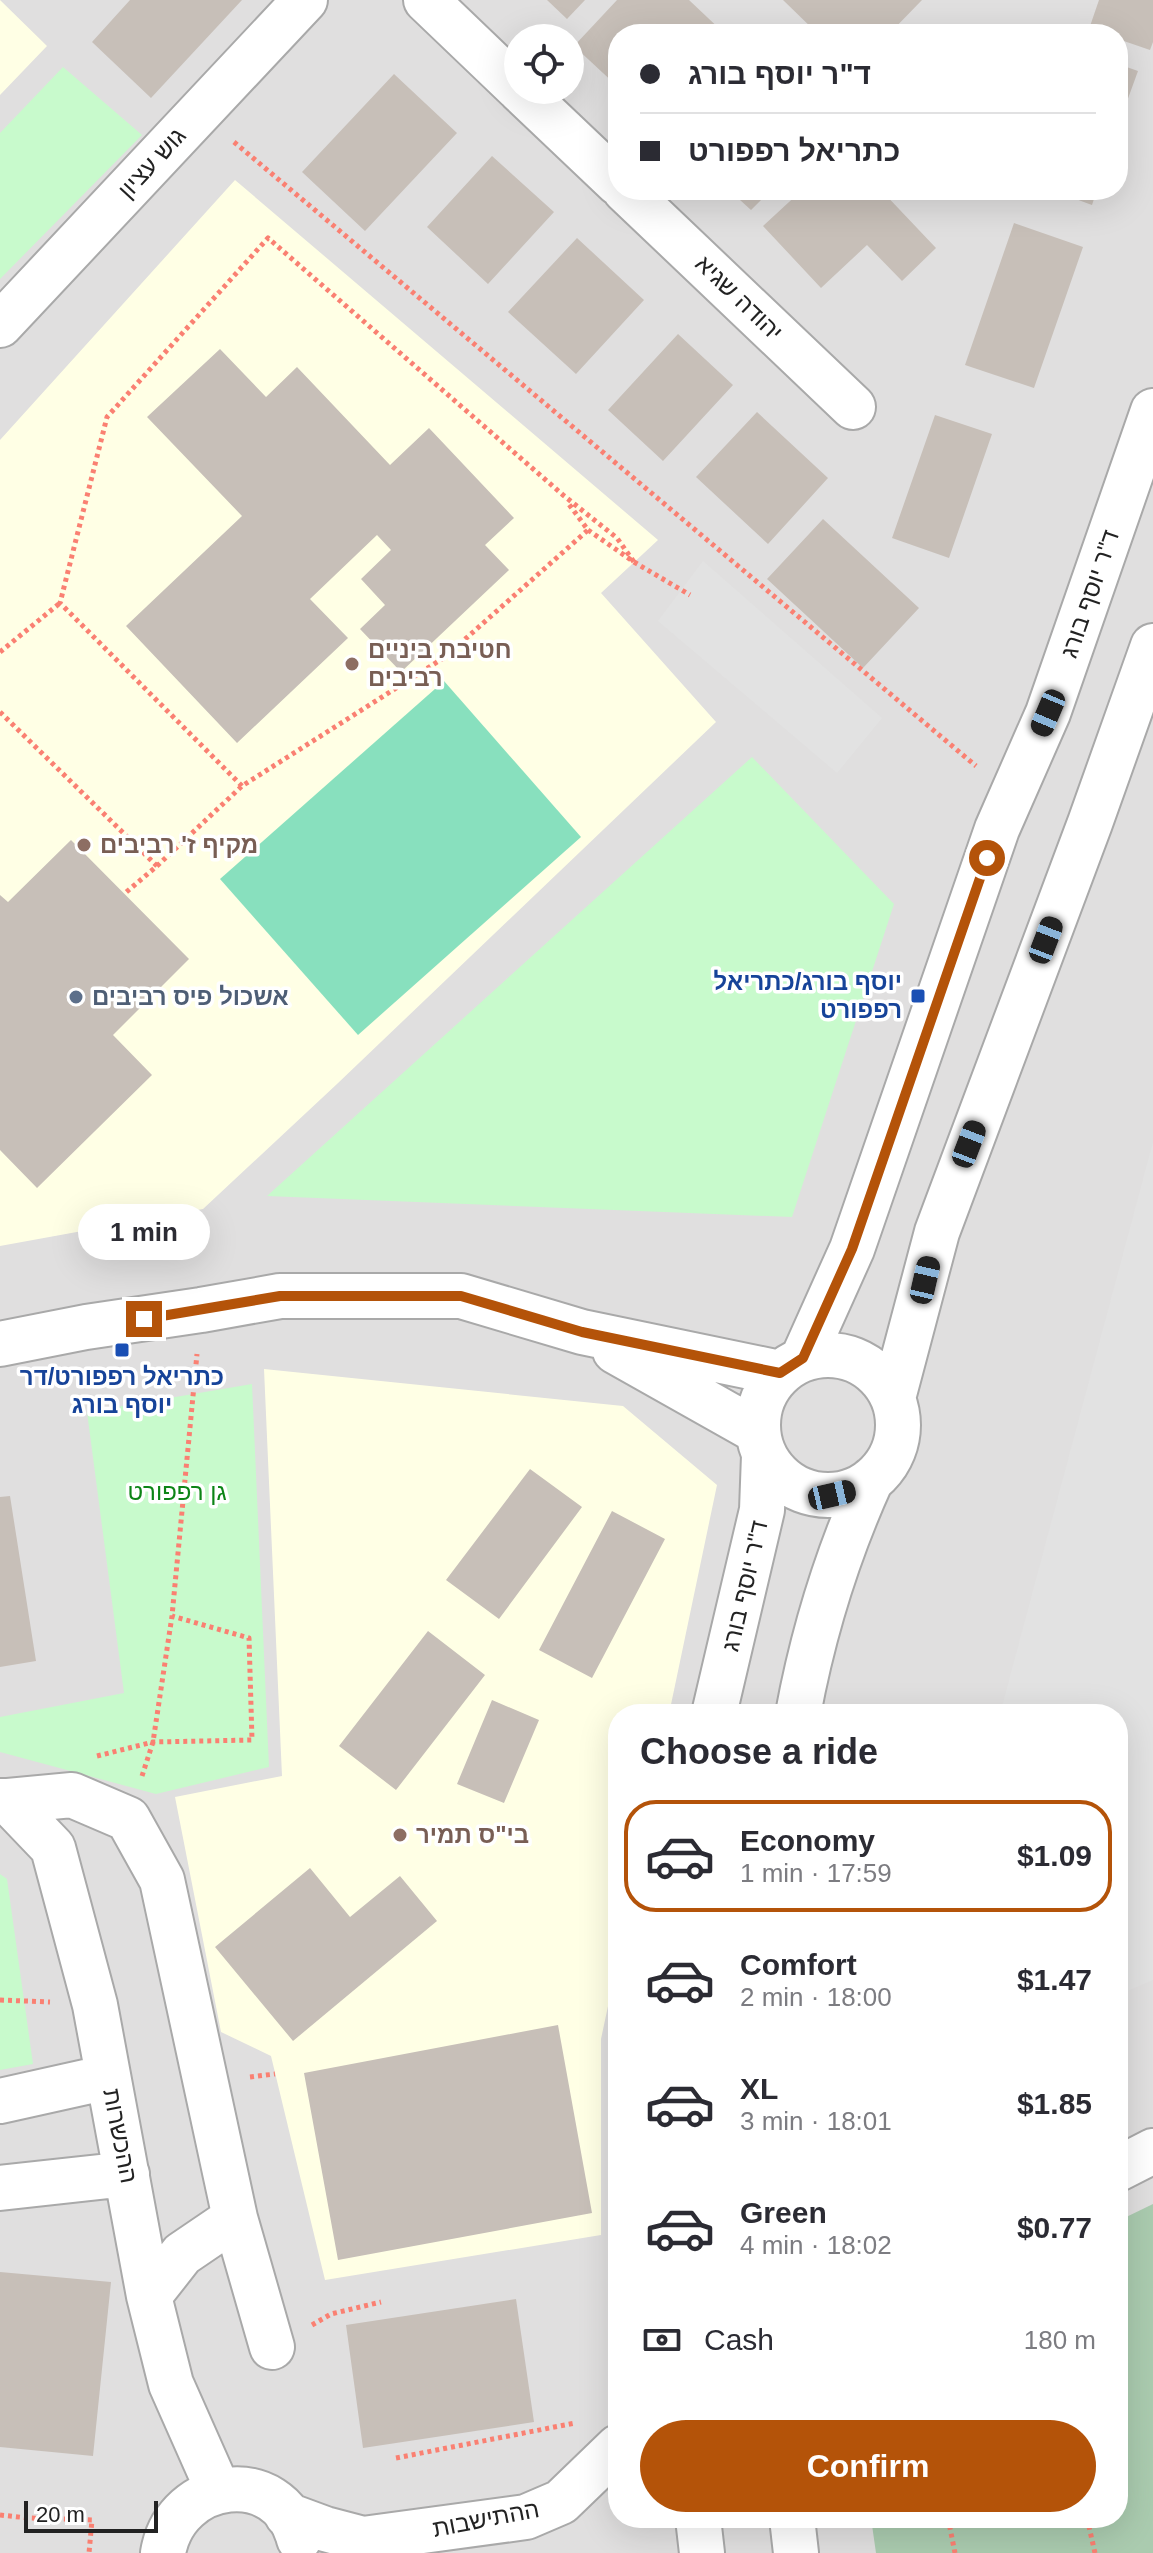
<!DOCTYPE html>
<html lang="en">
<head>
<meta charset="utf-8">
<style>
  :root { --surface:#fff; --page:#f7f7f7; --text:#2b2b33; --muted:#7c7c81; --line:#e1e1e2; --accent:#b45309 }
  body { margin:0; font-family:Arial,"Noto Sans Hebrew",sans-serif; background:var(--page); color:var(--text); height:100vh; display:flex; flex-direction:column; font-size:30px; white-space:nowrap }
  * { box-sizing:border-box; margin:0 }
  p { font-size:26px; color:var(--muted) }
  .icon { flex:none; width:44px; height:44px; fill:none; stroke:currentColor; stroke-width:2; stroke-linecap:round; stroke-linejoin:round }
  .map { position:relative; flex:1; overflow:hidden }
  .drawer { position:absolute; left:608px; top:1704px; width:520px; height:824px; display:flex; flex-direction:column; background:var(--surface); border-radius:32px; box-shadow:0 8px 32px #0002 }
  .drawer>* { flex:none }
  .guide { position:absolute; left:608px; top:24px; width:520px; height:176px; border-radius:32px; box-shadow:0 8px 32px #0002; display:grid; align-content:center; height:176px; padding:0 32px; background:var(--surface) }
  .fabs { position:absolute; left:504px; top:24px; display:grid; gap:16px }
  .fabs a { display:grid; place-items:center; width:80px; height:80px; border-radius:50%; background:var(--surface); box-shadow:0 8px 32px #0002; font-size:40px }
  .scale { position:absolute; left:24px; bottom:20px; width:134px; box-sizing:border-box; padding-left:8px; border:4px solid #222; border-top:0; font-size:22px; line-height:28px; white-space:nowrap; color:#222; -webkit-text-stroke:6px #fff; paint-order:stroke }
  .end { position:absolute; width:36px; height:36px; margin:-18px; border:10px solid #b45309; background:#fff; box-shadow:0 0 0 4px #fff }
  .from { border-radius:50% }
  .bubble { position:absolute; height:56px; border-radius:28px; background:var(--surface); box-shadow:0 8px 32px #0002; font-size:26px; font-weight:600; line-height:56px; text-align:center }
  .car { position:absolute; width:24px; height:48px; margin:-24px -12px; border-radius:10px; box-shadow:0 0 6px 2px #0007; background:linear-gradient(#222 24%,#8ab4d8 0 40%,#222 0 76%,#8ab4d8 0 86%,#222 0) }
  .guide b { display:flex; align-items:center; gap:28px; height:76px; font-size:30px }
  .guide b+b { border-top:2px solid var(--line) }
  .guide i { width:20px; height:20px; background:var(--text) }
  ul { padding:0; list-style:none }
  li { display:flex; align-items:center; gap:24px; height:112px; margin:0 16px 12px; padding:0 16px; border:4px solid transparent; border-radius:32px }
  li div { flex:1 }
  li b { display:block; font-size:30px }
  li em { font-style:normal; font-weight:600 }
  li.selected { border-color:var(--accent) }
  li>.icon { width:72px; height:72px; stroke-width:1.5 }
  h2 { padding:0 32px; font-size:36px; line-height:96px }
  .pay { display:flex; align-items:center; gap:20px; height:88px; padding:0 32px; font-size:30px }
  .pay p { margin-inline-start:auto }
  .cta { display:flex; gap:16px; margin-top:auto; padding:16px 32px }
  .cta a { flex:1; height:92px; border-radius:48px; background:var(--accent); color:#fff; font-size:32px; font-weight:600; line-height:92px; text-align:center }
  .map>svg:first-child { display:block }
  .residential { fill:#e0dfdf; fill-rule:evenodd }
  .education { fill:#ffffe5 }
  .cemetery { fill:#aacbaf }
  .park { fill:#c8facc }
  .pitch { fill:#88e0be }
  .parking { fill:#e2e2e2 }
  .building { fill:#c7bfb8 }
  .lines { fill:none; stroke-linecap:round; stroke-linejoin:round }
  .minor-casing { stroke:#a9a9a9; stroke-width:48 }
  .path { stroke:#fa8072; stroke-width:5; stroke-dasharray:4 4; stroke-linecap:butt }
  .minor { stroke:#fff; stroke-width:44 }
  .route { stroke:#b45309; stroke-width:10 }
  .education-dot { fill:#8d6e63; stroke:#fff; stroke-width:3 }
  .transit-dot { fill:#1a4fb4; stroke:#fff; stroke-width:3 }
  .service-dot { fill:#5c6f8a; stroke:#fff; stroke-width:3 }
  .labels { text-anchor:middle; stroke-width:7; stroke-linejoin:round; paint-order:stroke }
  .street-label { font-size:24px; fill:#222; stroke:#fff }
  .education-label { font-size:24px; font-weight:bold; fill:#785e54; stroke:#fff; text-anchor:start }
  .transit-label { font-size:24px; font-weight:bold; fill:#164399; stroke:#fff; text-anchor:end }
  .service-label { font-size:24px; font-weight:bold; fill:#4e5e75; stroke:#fff; text-anchor:start }
  .park-label { font-size:24px; fill:#0c8416; stroke:#fff }
</style>
</head>
<body>
<div class="map">
<svg width="1153" height="2553" viewBox="0 0 1153 2553">
  <rect width="100%" height="100%" fill="#f2efe9"/>
  <!-- residential -->
  <path class="residential" d="M0,0H1153V2553H0ZM618,34H1118V190H618ZM518,38H570V90H518ZM618,1714H1118V2518H618Z"/>
  <!-- education -->
  <path class="education" d="M0,0L47,46L0,95Z
    M235,180L658,540L601,593L716,722L337,1084L203,1209L0,1246V440Z
    M264,1369L623,1406L717,1485L669,1714H618V1959L601,2039V2235L325,2280L271,2056L221,2032L175,1797L282,1776Z"/>
  <!-- cemetery -->
  <path class="cemetery" d="M1153,2204V2553H876L871,2518H1118V2221Z"/>
  <!-- park -->
  <path class="park" d="M63,67L142,135L0,279V133Z
    M752,757L894,904L792,1217L267,1196Z
    M252,1384L269,1767L156,1794L0,1752V1717L124,1693L87,1412Z
    M0,1874L7,1879L33,2064L0,2070Z"/>
  <!-- pitch -->
  <path class="pitch" d="M444,681L581,837L358,1035L220,879Z"/>
  <!-- parking -->
  <path class="parking" d="M703,561L882,718L837,773L658,621Z
    M1153,1142V1980L1118,1995V1714H1000Z"/>
  <!-- building -->
  <path class="building" d="M130,0H242L151,98L92,42Z
    M547,0H585L567,19Z
    M617,0H689L725,34H618V87L574,46Z
    M783,0H922L889,34H818Z
    M1099,0H1153V42L1150,50L1118,39V34H1104L1089,29Z
    M1118,64L1138,71L1118,126Z
    M394,74L457,133L365,231L302,172Z
    M492,156L554,212L488,284L427,227Z
    M729,190H771L751,210Z
    M802,190H881L936,248L902,281L867,245L821,288L763,226Z
    M1051,190H1097L1092,205Z
    M1014,223L1083,247L1034,388L965,365Z
    M577,238L644,300L576,374L508,312Z
    M678,334L733,385L663,461L608,410Z
    M220,349L266,397L297,367L390,465L429,428L514,518L485,545L509,570L401,672L360,629L385,605L361,579L391,550L377,535L310,599L348,638L237,743L126,626L242,516L147,417Z
    M757,412L828,478L768,544L696,477Z
    M935,415L992,434L949,558L892,538Z
    M823,519L919,608L863,668L767,579Z
    M71,840L189,959L113,1035L152,1075L37,1188L0,1150V895L8,902Z
    M530,1469L582,1507L499,1619L446,1580Z
    M10,1496L36,1661L0,1667V1497Z
    M612,1511L665,1539L592,1678L539,1650Z
    M428,1631L485,1675L396,1790L339,1746Z
    M492,1700L539,1720L504,1803L457,1784Z
    M310,1868L350,1917L400,1876L437,1921L293,2041L215,1947Z
    M558,2025L592,2213L338,2260L304,2073Z
    M0,2272L111,2282L93,2456L0,2447Z
    M516,2299L534,2422L363,2448L346,2325Z"/>
  <g class="lines">
    <!-- minor casing -->
    <g class="minor-casing">
      <path id="minor" d="M426,0L518,88
        M520,90L618,183
        M625,190L853,407
        M0,325L305,0
        M0,1344L86,1327L201,1310L280,1296H461L582,1332L780,1373
        M615,1351L757,1431
        M758 1425a70 70 0 1 1 140 0a70 70 0 1 1-140 0Z
        M803,1358L852,1249L997,829L1048,713L1153,411
        M893,1398L937,1232L1090,823L1153,646
        M714,1714L762,1510L764,1455
        M798,1714C813,1633 837,1555 871,1480
        M0,1801H8L53,1848L95,2005L149,2296L171,2384L218,2490
        M8,1801L72,1795L128,1819L162,1880L235,2218L182,2254L149,2296
        M0,2101L108,2077
        M1118,2169L1153,2151
        M0,2188L127,2174
        M235,2218L272,2347
        M287,2515L325,2529L363,2539L526,2517L561,2502L618,2447
        M698,2518L702,2553
        M792,2518L796,2553
        M163,2553C176,2477 280,2465 299,2539"/>
    </g>
    <!-- path -->
    <path class="path" d="M234,142L976,766
      M588,530L634,562L690,595
      M0,652L60,603
      M0,712L157,866L124,894
      M242,786L60,603L107,417L268,238L563,495L617,538L634,562
      M157,866L242,786L445,657L588,530L568,503
      M97,1756L153,1742L252,1740L249,1638L172,1616
      M142,1776L153,1742L172,1616L197,1354
      M0,2000L50,2002
      M250,2077L275,2074
      M312,2325L331,2314L381,2302
      M396,2458L575,2423
      M0,2515L28,2518L92,2520L89,2553
      M948,2518L955,2553
      M1087,2518L1095,2553"/>
    <!-- minor -->
    <use href="#minor" class="minor"/>
  </g>
  <g class="lines">
    <!-- route -->
    <path class="route" d="M144,1319L280,1296H461L582,1332L780,1373L803,1358L852,1249L987,858"/>
  </g>
  <!-- markers -->
  <g class="education-dot">
    <circle cx="352" cy="664" r="8"/>
    <circle cx="84" cy="845" r="8"/>
    <circle cx="400" cy="1835" r="8"/>
  </g>
  <g class="transit-dot">
    <rect x="910" y="988" width="16" height="16" rx="4"/>
    <rect x="114" y="1342" width="16" height="16" rx="4"/>
  </g>
  <circle class="service-dot" cx="76" cy="997" r="8"/>
  <g class="labels">
    <!-- street labels -->
    <g class="street-label">
      <text transform="translate(152 163) rotate(-47)" y="8">גוש עציון</text>
      <text transform="translate(739 298) rotate(44)" y="8">יהודה שגיא</text>
      <text transform="translate(1090 594) rotate(-71)" y="8">ד"ר יוסף בורג</text>
      <text transform="translate(745 1586) rotate(-77)" y="8">ד"ר יוסף בורג</text>
      <text transform="translate(120 2136) rotate(79)" y="8">ההכשרות</text>
      <text transform="translate(486 2519) rotate(-11)" y="8">ההתישבות</text>
    </g>
    <!-- education labels -->
    <g class="education-label">
      <text x="368" y="658">חטיבת ביניים<tspan x="368" dy="28">רביבים</tspan></text>
      <text x="100" y="853">מקיף ז' רביבים</text>
      <text x="416" y="1843">בי"ס תמיר</text>
    </g>
    <!-- transit labels -->
    <g class="transit-label">
      <text x="902" y="990">יוסף בורג/כתריאל<tspan x="902" dy="28">רפפורט</tspan></text>
      <text x="122" y="1385" text-anchor="middle">כתריאל רפפורט/דר<tspan x="122" dy="28">יוסף בורג</tspan></text>
    </g>
    <!-- service labels -->
    <g class="service-label">
      <text x="92" y="1005">אשכול פיס רביבים</text>
    </g>
    <!-- park labels -->
    <g class="park-label">
      <text x="177" y="1500">גן רפפורט</text>
    </g>
  </g>
</svg>
<div class="fabs">
<a><svg class="icon" aria-label="locate" viewBox="0 0 24 24"><circle cx="12" cy="12" r="6"/><path d="M12 2v4M12 18v4M2 12h4M18 12h4"/></svg></a>
</div>
<div class="scale">20 m</div>
<i class="end from" style="left:987px;top:858px"></i>
<i class="end" style="left:144px;top:1319px"></i>
<div class="bubble" style="left:78px;top:1204px;width:132px">1 min</div>
<i class="car" style="left:1048px;top:713px;rotate:203deg"></i>
<i class="car" style="left:1046px;top:940px;rotate:21deg"></i>
<i class="car" style="left:969px;top:1144px;rotate:21deg"></i>
<i class="car" style="left:925px;top:1280px;rotate:13deg"></i>
<i class="car" style="left:832px;top:1495px;rotate:77deg"></i>
<div class="guide">
<b><i class="from"></i>ד&quot;ר יוסף בורג</b>
<b><i></i>כתריאל רפפורט</b>
</div>
<section class="drawer">
<h2>Choose a ride</h2>
<ul>
<li class="selected"><svg class="icon" aria-label="car" viewBox="0 0 24 24"><path d="M5 17H2v-5l4-1 3-4h7l3 4 3 1v5h-3M9 17h6M6 11h13"/><circle cx="7" cy="17" r="2"/><circle cx="17" cy="17" r="2"/></svg><div><b>Economy</b><p>1 min · 17:59</p></div><em>$1.09</em></li>
<li><svg class="icon" aria-label="car" viewBox="0 0 24 24"><path d="M5 17H2v-5l4-1 3-4h7l3 4 3 1v5h-3M9 17h6M6 11h13"/><circle cx="7" cy="17" r="2"/><circle cx="17" cy="17" r="2"/></svg><div><b>Comfort</b><p>2 min · 18:00</p></div><em>$1.47</em></li>
<li><svg class="icon" aria-label="car" viewBox="0 0 24 24"><path d="M5 17H2v-5l4-1 3-4h7l3 4 3 1v5h-3M9 17h6M6 11h13"/><circle cx="7" cy="17" r="2"/><circle cx="17" cy="17" r="2"/></svg><div><b>XL</b><p>3 min · 18:01</p></div><em>$1.85</em></li>
<li><svg class="icon" aria-label="car" viewBox="0 0 24 24"><path d="M5 17H2v-5l4-1 3-4h7l3 4 3 1v5h-3M9 17h6M6 11h13"/><circle cx="7" cy="17" r="2"/><circle cx="17" cy="17" r="2"/></svg><div><b>Green</b><p>4 min · 18:02</p></div><em>$0.77</em></li>
</ul>
<div class="pay"><svg class="icon" aria-label="cash" viewBox="0 0 24 24"><path d="M3 7h18v10H3z"/><circle cx="12" cy="12" r="2"/></svg>Cash<p>180 m</p></div>
<div class="cta"><a>Confirm</a></div>
</section>
</div>
</body>
</html>
